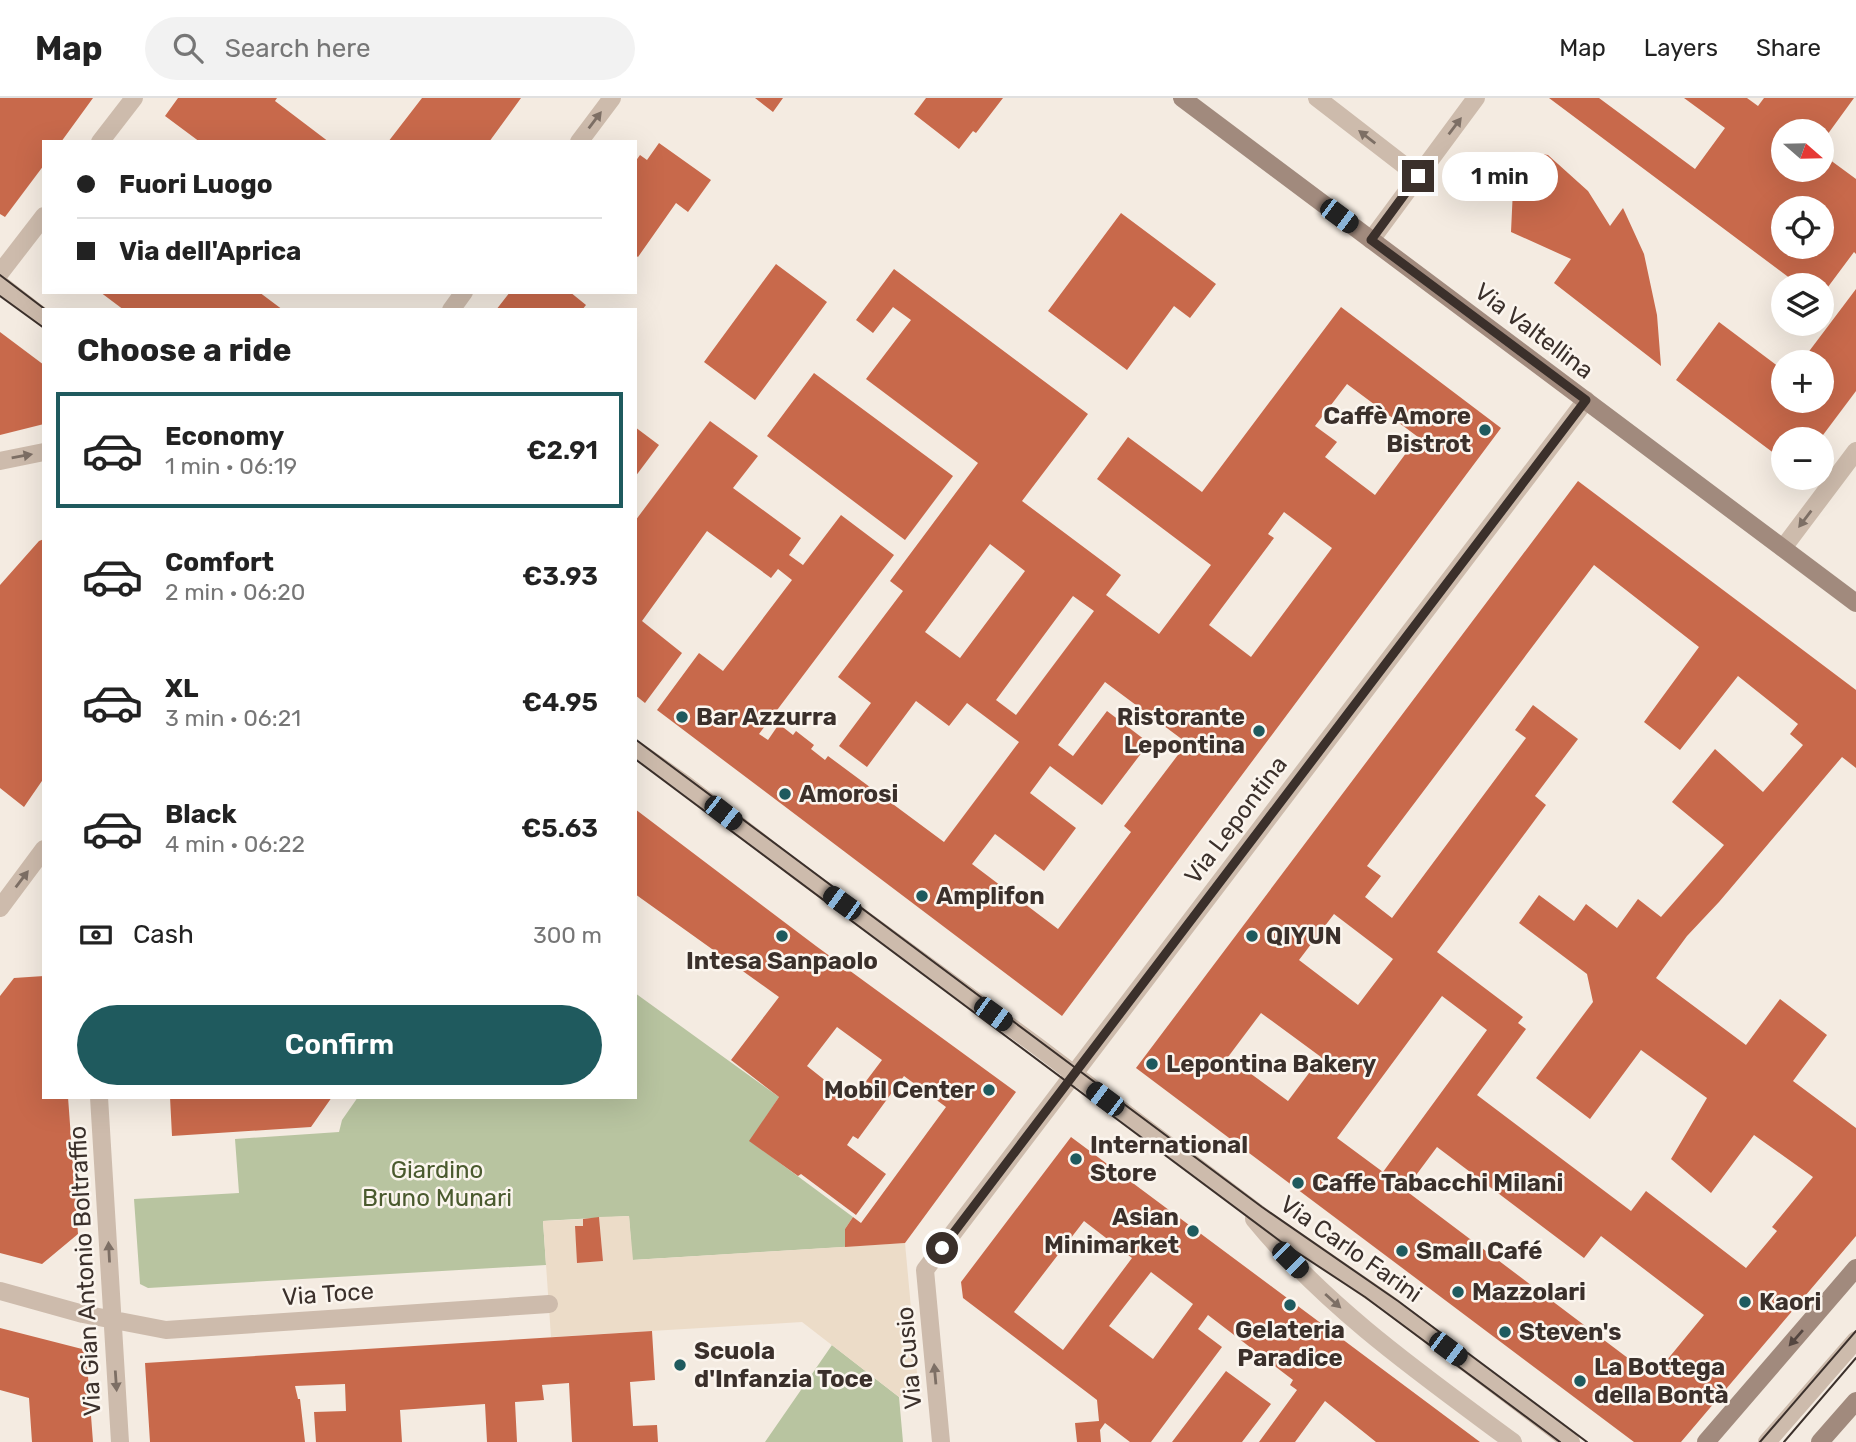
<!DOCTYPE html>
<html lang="en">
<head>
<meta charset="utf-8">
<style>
  :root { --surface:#fff; --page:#f2f2f2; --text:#222; --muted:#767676; --line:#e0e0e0; --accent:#1f5a5e }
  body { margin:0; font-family:Rubik,sans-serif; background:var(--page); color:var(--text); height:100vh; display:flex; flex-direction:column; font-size:26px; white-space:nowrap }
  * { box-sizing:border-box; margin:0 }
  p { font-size:23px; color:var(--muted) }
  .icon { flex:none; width:38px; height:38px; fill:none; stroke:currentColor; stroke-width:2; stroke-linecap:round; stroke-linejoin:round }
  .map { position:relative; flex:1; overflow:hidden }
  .panel { position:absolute; left:42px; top:210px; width:595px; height:791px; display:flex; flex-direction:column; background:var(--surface); border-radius:0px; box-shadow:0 7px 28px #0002 }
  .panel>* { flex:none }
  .hud { position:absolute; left:42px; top:42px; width:595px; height:154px; border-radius:0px; box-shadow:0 7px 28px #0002; display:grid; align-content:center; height:154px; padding:0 35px; background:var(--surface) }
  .needle { width:46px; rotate:110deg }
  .buttons { position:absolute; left:1771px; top:21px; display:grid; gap:14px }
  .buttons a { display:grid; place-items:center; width:63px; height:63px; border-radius:50%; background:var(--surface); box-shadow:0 7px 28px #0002; font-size:35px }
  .end { position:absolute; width:32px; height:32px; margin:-16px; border:9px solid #3b302b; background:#fff; box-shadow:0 0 0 4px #fff }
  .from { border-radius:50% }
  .bubble { position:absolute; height:49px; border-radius:24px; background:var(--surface); box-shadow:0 7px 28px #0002; font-size:23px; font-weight:600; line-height:49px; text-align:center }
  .car { position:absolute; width:21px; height:42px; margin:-21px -10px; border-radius:9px; box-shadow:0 0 5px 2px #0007; background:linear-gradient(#222 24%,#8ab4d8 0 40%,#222 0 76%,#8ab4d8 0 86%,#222 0) }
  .hud b { display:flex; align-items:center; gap:24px; height:66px; font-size:26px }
  .hud b+b { border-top:2px solid var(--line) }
  .hud i { width:18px; height:18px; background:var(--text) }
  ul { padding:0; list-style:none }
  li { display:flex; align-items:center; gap:21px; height:116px; margin:0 14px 10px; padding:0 21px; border:4px solid transparent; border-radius:0px }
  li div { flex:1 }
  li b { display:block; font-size:26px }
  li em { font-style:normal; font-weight:600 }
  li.on { border-color:var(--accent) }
  li>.icon { width:63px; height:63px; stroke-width:1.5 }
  h2 { padding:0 35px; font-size:32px; line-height:84px }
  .pay { display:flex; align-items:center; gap:18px; height:77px; padding:0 35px; font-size:26px }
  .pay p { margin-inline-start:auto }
  .cta { display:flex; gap:14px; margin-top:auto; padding:14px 35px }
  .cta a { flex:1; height:80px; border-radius:42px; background:var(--accent); color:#fff; font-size:28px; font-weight:600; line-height:80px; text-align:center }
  header { display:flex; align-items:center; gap:42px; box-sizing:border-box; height:98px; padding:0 35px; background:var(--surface); border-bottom:2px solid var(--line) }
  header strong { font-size:33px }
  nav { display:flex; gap:38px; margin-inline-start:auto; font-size:24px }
  .search { width:490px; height:63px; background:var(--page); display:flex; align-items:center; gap:18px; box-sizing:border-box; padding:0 24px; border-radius:38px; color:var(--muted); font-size:26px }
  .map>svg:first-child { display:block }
  .green { fill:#b8c4a0 }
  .plaza { fill:#ecdcc8 }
  .building { fill:#c8694b; fill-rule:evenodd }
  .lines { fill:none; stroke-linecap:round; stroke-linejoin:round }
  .service { stroke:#cdbbac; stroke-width:18 }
  .minor { stroke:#cdbbac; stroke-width:18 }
  .secondary { stroke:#a18a7d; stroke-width:18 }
  .tram { stroke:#3b302b; stroke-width:2 }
  .oneway { fill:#7d6f65 }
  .oneway2 { fill:#544640 }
  .route { stroke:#3b302b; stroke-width:9 }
  .poi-dot { fill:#1f5a5e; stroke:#fbf5ee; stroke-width:2.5 }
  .labels { text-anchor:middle; stroke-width:5; stroke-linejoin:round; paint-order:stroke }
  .street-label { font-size:24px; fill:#3b302b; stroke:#fbf5ee }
  .poi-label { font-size:24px; font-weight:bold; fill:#3b302b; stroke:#fbf5ee; text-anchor:start }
  .park-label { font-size:24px; fill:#4a5a2e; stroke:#fbf5ee }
</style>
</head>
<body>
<header>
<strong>Map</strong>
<div class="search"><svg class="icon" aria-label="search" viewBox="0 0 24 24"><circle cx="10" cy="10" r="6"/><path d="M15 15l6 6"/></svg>Search here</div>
<nav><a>Map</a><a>Layers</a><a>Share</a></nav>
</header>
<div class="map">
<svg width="1856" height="1344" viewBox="0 0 1856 1344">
  <rect width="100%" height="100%" fill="#f4ebe1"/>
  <!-- green -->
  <path class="green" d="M635,895L779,999L750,1043L853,1119L845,1131V1149L632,1162L629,1118L543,1123L546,1167L148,1190L140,1186L134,1101L239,1095L235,1041L339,1034L342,1022L358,999H635Z
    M832,1247L899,1299L903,1344H765Z"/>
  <!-- plaza -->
  <path class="plaza" d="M629,1118L633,1162L905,1145L918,1286L899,1299L802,1224L551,1239L543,1123L583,1121V1128L575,1129L578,1165L603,1163L599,1119Z"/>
  <!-- building -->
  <path class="building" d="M0,0H93L61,44H44V67L5,119L0,116Z
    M178,0H277L275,3L329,44H200L165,18Z
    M422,0H521L489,44H388Z
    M755,0H783L773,14Z
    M926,0H1003L976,35L973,33L959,51L914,16Z
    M1549,0H1599L1695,71L1725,30L1684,0H1747L1758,8L1764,0H1854L1822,44V33H1783V72H1822V56L1856,81V156L1854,154L1822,197V187H1799ZM1783,110H1822V149H1783Z
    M659,45L711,82L688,114L676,105L638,159L635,157V64L640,57L647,62Z
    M1536,55L1548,57L1588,93L1610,128L1623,110L1644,156L1657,217L1661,268L1554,185L1571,161L1511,134L1513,91Z
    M1121,115L1216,186L1190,220L1174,208L1127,272L1048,213Z
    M776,166L827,204L755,302L704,264Z
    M894,171L1088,316L1022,403L1121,477L1106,497L1159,536L1211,467L1097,381L1128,339L1202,394L1341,209L1501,330L1062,918L657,612L699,555L723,573L792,482L778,471L771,480L707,433L642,523L682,555L645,605L635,597V423L710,323L758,358L733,390L801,440L789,457L803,467L841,417L894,457L759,636L768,642L779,626L793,637L796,633L814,647L811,651L825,662L828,658L944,744L1019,644L967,605L949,628L916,603L867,669L839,648L871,605L838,579L903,493L890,483L978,365L866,281L911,222L893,209L873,235L856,222ZM1347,286L1418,339L1375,397L1325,359L1337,344L1315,328ZM1284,414L1332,450L1251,559L1209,527L1274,440L1268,436ZM990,446L1025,473L960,560L925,534ZM1073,498L1094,513L1016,617L996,602ZM1105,584L1187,645L1124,728L1131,734L1058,831L972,766L995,736L1044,773L1076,730L1030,695L1050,668L1102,707L1149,645L1107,613L1073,658L1058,647Z
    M1856,191V293L1820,341H1783V362L1676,282L1719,224L1783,272V303H1822V264H1801Z
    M100,194H259L283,212H124Z
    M510,194H570L586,207L582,212H496Z
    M0,234L44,267V326L0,337Z
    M814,275L953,378L905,442L767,338Z
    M635,329L659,347L635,379Z
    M1578,383L1856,592V670L1842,659L1719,804L1687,838L1656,880L1746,947L1780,901L1827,937L1793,983L1856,1030V1138L1681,1344H1634L1136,970ZM1594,467L1699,549L1644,624L1680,652L1738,578L1798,626L1790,636L1803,647L1763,694L1715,651L1672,704L1724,747L1661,819L1638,801L1617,830L1586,806L1574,823L1539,797L1519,825L1587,876L1593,904L1536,980L1590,1021L1641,952L1707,1000L1671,1061L1711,1095L1754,1037L1813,1079L1772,1129L1777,1133L1746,1170L1646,1093L1631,1113L1477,997L1526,931L1518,925L1523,919L1437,854L1546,707L1535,698L1578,641L1533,607L1515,632L1526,640L1392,820L1365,799L1381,778L1367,768ZM1334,816L1393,861L1358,907L1299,862ZM1442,898L1487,932L1383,1074L1337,1040ZM1261,915L1321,959L1288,1003L1228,959ZM1437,1049L1584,1160L1601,1138L1704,1217L1653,1279L1405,1092Z
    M44,441V680L24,709L0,690V487L39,443Z
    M635,711L816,848L1016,994L905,1145L845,1149V1131L853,1119L861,1125L946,1009L904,978L858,1041L853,1038L847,1047L886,1076L856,1117L801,1076L798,1078L749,1043L779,999L731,962L779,899L635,796ZM837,929L882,962L851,1003L807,968Z
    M44,878V999H68L78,1136L42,1166L0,1155V898L14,880Z
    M170,999H332L311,1029L172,1038Z
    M1071,1039L1330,1232L1480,1344H1376L1325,1303L1295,1344H1259L1297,1292L1290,1287L1293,1282L1208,1217L1198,1231L1222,1249L1151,1344H1130L1105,1325L1100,1332L1101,1344H1077L1075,1325L1099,1323L1097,1302L963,1200L961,1184ZM1084,1123L1132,1160L1063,1252L1014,1214ZM1151,1174L1193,1206L1153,1261L1109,1228Z
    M599,1119L603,1163L577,1165L575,1128H583V1121Z
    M0,1230L86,1252L93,1344H32L29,1300L0,1292Z
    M652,1233L655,1282L630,1284L633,1328L657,1327L658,1344H572L569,1285L542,1287L544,1302L515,1304L517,1344H487L485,1306L400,1312L402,1344H316L314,1314L346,1313L345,1286L295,1288L298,1301H300L305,1344H150L145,1265Z
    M1226,1273L1271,1306L1242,1344H1172Z"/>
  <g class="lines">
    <!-- service -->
    <path class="service" d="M1317,0L1418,78
      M100,44L134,0
      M0,175L44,118
      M1767,1344L1856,1242"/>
    <!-- minor -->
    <path class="minor" d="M579,44L612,0
      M1371,142L1476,0
      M0,186L44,220
      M451,212L464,194
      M0,363L44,354
      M1783,450L1856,353
      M635,651L685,686L799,774L1037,948L1264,1120L1386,1204L1571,1344
      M0,810L44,751
      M99,999L120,1344
      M1254,1121C1327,1210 1421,1276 1513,1344
      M0,1193L83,1216L166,1232L549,1206
      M941,1344L925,1172L1586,302"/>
    <!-- secondary -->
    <path class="secondary" d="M1182,0L1856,505
      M1706,1344L1856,1170
      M1820,1344L1856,1303"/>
    <!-- tram -->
    <path class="tram" d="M0,177L46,212
      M0,198L44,230
      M635,641L1262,1109L1398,1203L1587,1344
      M635,661L1280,1143L1365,1199L1560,1344
      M1760,1344L1856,1233
      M1784,1344L1856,1260"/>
  </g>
  <!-- one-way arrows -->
  <defs><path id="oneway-solid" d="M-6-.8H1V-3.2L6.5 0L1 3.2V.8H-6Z" transform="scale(1.75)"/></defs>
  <g class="oneway">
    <use href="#oneway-solid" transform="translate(595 22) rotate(-53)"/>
    <use href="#oneway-solid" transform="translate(1455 28) rotate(-53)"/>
    <use href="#oneway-solid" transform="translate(1367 39) rotate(-142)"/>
    <use href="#oneway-solid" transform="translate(22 358) rotate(-10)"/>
    <use href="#oneway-solid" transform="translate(1805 421) rotate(127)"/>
    <use href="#oneway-solid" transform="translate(22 781) rotate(-53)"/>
    <use href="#oneway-solid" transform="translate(109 1154) rotate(-93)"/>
    <use href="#oneway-solid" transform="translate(1333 1203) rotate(42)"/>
    <use href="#oneway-solid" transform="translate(935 1276) rotate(-95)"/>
    <use href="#oneway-solid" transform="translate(116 1283) rotate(86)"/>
  </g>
  <use class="oneway2" href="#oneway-solid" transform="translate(1796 1240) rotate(131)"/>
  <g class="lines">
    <!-- route -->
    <path class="route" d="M942,1150L1586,302L1371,142L1418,78"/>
  </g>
  <!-- markers -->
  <g class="poi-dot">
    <circle cx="1485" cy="332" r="7"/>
    <circle cx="682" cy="619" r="7"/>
    <circle cx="1259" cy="633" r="7"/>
    <circle cx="785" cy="696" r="7"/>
    <circle cx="922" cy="798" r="7"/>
    <circle cx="782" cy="838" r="7"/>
    <circle cx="1252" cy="838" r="7"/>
    <circle cx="1152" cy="966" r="7"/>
    <circle cx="989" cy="992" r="7"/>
    <circle cx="1076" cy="1061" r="7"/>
    <circle cx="1298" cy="1085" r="7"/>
    <circle cx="1193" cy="1133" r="7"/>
    <circle cx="1402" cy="1153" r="7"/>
    <circle cx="1458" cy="1194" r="7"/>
    <circle cx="1745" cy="1204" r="7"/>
    <circle cx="1290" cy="1207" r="7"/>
    <circle cx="1505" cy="1234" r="7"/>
    <circle cx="680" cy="1267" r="7"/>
    <circle cx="1580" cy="1283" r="7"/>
  </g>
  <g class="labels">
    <!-- street labels -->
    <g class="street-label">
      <text transform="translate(1534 233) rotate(37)" y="8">Via Valtellina</text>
      <text transform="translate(1236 722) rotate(-53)" y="8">Via Lepontina</text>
      <text transform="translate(1351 1151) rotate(35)" y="8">Via Carlo Farini</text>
      <text transform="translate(85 1173) rotate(-93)" y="8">Via Gian Antonio Boltraffio</text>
      <text transform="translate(328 1196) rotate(-4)" y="8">Via Toce</text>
      <text transform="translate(909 1260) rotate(-95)" y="8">Via Cusio</text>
    </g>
    <!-- poi labels -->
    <g class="poi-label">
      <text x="1471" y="326" text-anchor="end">Caffè Amore<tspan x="1471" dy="28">Bistrot</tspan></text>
      <text x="696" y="627">Bar Azzurra</text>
      <text x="1245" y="627" text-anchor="end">Ristorante<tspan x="1245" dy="28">Lepontina</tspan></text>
      <text x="799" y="704">Amorosi</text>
      <text x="936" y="806">Amplifon</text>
      <text x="1266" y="846">QIYUN</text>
      <text x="782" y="871" text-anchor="middle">Intesa Sanpaolo</text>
      <text x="1166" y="974">Lepontina Bakery</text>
      <text x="975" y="1000" text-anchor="end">Mobil Center</text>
      <text x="1090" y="1055">International<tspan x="1090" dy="28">Store</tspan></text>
      <text x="1312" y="1093">Caffe Tabacchi Milani</text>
      <text x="1179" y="1127" text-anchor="end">Asian<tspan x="1179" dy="28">Minimarket</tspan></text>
      <text x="1416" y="1161">Small Café</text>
      <text x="1472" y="1202">Mazzolari</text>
      <text x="1759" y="1212">Kaori</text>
      <text x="1290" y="1240" text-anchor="middle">Gelateria<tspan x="1290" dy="28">Paradice</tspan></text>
      <text x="1519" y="1242">Steven's</text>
      <text x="694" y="1261">Scuola<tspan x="694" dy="28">d'Infanzia Toce</tspan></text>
      <text x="1594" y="1277">La Bottega<tspan x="1594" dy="28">della Bontà</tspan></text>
    </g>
    <!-- park labels -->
    <g class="park-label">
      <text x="437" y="1080">Giardino<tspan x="437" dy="28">Bruno Munari</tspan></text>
    </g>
  </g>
</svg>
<div class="buttons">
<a><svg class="needle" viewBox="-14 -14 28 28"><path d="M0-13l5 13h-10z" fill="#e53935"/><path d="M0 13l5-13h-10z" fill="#767676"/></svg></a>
<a><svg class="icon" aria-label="locate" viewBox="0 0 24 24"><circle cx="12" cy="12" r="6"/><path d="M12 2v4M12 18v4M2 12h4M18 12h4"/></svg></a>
<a><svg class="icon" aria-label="layers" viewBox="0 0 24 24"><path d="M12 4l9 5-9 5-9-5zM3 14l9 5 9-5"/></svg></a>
<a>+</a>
<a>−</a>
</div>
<i class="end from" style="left:942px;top:1150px"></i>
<i class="end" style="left:1418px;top:78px"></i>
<div class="bubble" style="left:1442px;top:54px;width:116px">1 min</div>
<i class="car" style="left:1339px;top:118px;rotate:127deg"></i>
<i class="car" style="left:723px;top:715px;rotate:128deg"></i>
<i class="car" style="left:842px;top:805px;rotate:306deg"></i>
<i class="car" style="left:993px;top:916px;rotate:126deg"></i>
<i class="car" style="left:1105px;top:1001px;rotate:307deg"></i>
<i class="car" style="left:1290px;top:1162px;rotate:135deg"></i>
<i class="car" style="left:1448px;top:1251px;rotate:127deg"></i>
<div class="hud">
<b><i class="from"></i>Fuori Luogo</b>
<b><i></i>Via dell'Aprica</b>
</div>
<section class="panel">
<h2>Choose a ride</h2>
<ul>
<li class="on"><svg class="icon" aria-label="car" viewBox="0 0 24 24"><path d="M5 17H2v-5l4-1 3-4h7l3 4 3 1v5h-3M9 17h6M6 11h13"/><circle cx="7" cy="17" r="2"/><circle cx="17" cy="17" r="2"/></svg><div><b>Economy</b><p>1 min · 06:19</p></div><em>€2.91</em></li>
<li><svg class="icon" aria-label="car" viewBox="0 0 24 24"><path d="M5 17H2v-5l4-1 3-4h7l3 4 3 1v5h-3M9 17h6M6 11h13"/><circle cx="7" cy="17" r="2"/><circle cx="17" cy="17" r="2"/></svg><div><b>Comfort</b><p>2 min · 06:20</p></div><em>€3.93</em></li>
<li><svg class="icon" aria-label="car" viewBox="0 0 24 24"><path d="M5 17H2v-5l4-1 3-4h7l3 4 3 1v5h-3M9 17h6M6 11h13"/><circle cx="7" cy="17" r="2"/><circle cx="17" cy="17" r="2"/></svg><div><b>XL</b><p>3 min · 06:21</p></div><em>€4.95</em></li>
<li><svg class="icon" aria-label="car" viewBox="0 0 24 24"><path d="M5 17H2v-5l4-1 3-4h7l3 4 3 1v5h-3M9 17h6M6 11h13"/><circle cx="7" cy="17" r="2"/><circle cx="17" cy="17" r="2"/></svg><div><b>Black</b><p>4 min · 06:22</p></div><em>€5.63</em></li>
</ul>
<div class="pay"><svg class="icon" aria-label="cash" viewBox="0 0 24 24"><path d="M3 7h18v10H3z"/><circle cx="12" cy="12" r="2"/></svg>Cash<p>300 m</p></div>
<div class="cta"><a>Confirm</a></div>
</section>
</div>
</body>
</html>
